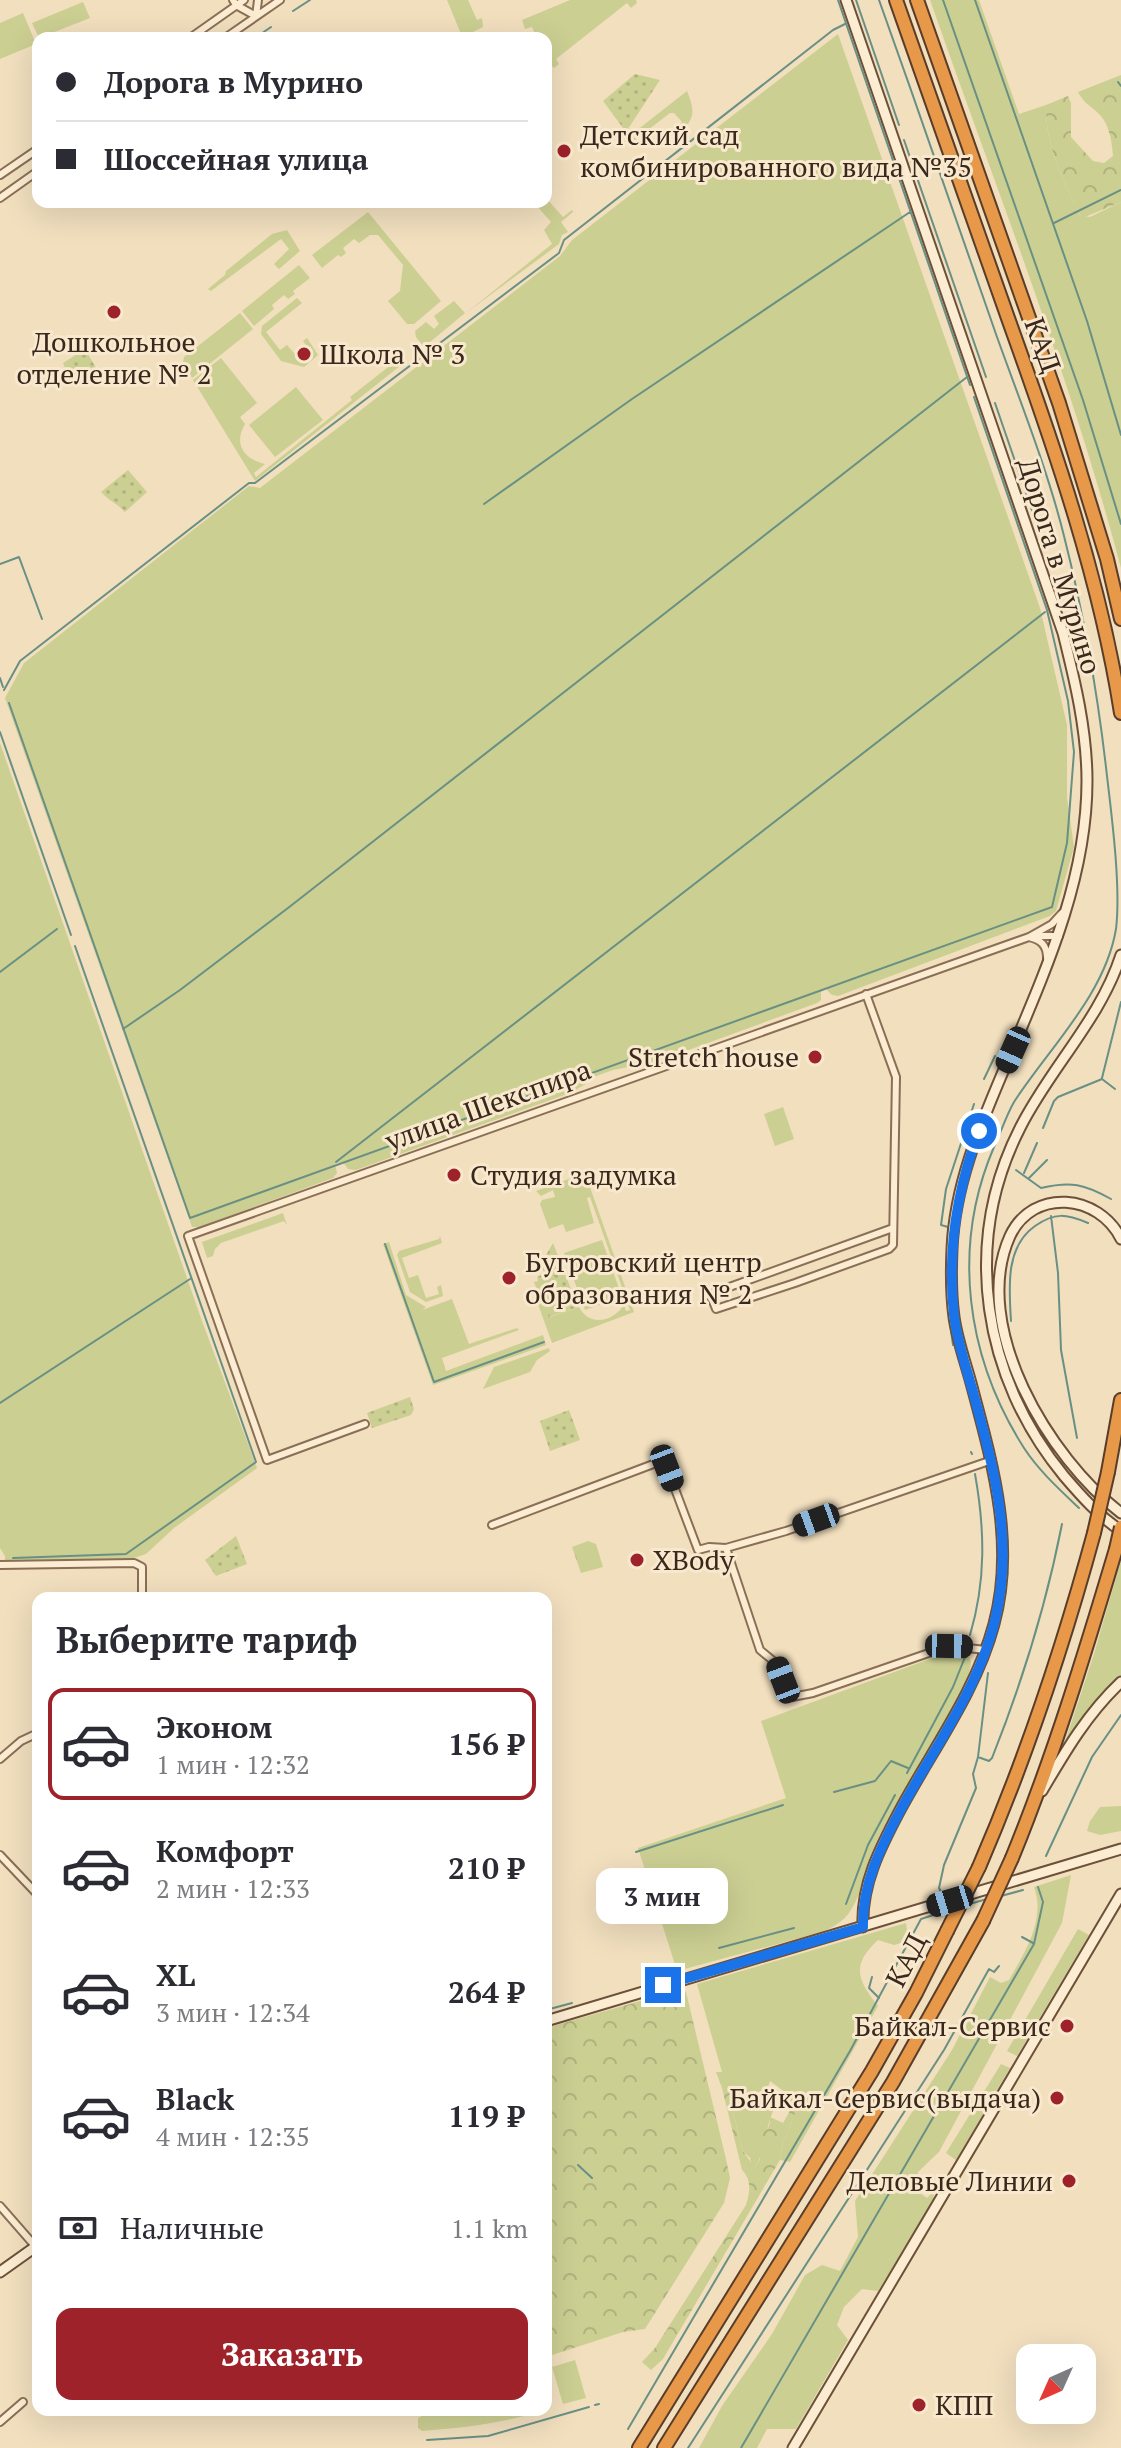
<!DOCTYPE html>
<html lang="ru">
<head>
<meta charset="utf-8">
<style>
  :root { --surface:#fff; --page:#f2f2f3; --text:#2b2b33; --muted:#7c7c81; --line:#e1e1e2; --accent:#9e222a }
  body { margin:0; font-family:"PT Serif",serif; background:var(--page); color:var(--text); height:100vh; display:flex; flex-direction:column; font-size:30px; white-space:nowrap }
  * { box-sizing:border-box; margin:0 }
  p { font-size:26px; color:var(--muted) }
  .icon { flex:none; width:44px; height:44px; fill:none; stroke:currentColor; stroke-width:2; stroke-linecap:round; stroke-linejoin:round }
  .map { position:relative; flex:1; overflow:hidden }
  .drawer { position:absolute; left:32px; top:1592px; width:520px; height:824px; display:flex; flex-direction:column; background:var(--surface); border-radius:16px; box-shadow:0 8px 32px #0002 }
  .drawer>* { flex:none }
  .guide { position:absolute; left:32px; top:32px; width:520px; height:176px; border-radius:16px; box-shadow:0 8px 32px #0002; display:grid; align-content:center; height:176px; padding:0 24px; background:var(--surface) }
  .needle { width:52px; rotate:225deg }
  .fabs { position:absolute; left:1016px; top:2344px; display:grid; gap:16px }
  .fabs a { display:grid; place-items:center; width:80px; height:80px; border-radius:16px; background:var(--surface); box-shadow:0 8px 32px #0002; font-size:40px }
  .end { position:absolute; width:36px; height:36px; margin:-18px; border:10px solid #1a73e8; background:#fff; box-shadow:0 0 0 4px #fff }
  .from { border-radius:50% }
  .bubble { position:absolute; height:56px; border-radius:16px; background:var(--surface); box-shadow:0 8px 32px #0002; font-size:26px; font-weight:800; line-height:56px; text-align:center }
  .car { position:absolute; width:24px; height:48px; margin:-24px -12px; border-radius:10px; box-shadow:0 0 6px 2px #0007; background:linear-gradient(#222 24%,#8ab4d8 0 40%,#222 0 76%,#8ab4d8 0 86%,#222 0) }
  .guide b { display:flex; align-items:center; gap:28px; height:76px; font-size:30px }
  .guide b+b { border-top:2px solid var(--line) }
  .guide i { width:20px; height:20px; background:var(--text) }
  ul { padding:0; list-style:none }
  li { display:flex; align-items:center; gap:24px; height:112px; margin:0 16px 12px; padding:0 8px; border:4px solid transparent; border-radius:16px }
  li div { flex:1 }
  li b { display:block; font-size:30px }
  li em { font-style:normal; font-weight:800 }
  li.current { border-color:var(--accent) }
  li>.icon { width:72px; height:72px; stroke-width:1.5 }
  h2 { padding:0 24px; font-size:36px; line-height:96px }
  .pay { display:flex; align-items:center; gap:20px; height:88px; padding:0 24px; font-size:30px }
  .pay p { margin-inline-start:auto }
  .primary-button { display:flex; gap:16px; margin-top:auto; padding:16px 24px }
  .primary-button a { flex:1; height:92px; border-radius:16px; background:var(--accent); color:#fff; font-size:32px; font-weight:800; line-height:92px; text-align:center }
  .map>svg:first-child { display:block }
  .grass { fill:#cccf92 }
  .forest { fill:url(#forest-crowns) }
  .park { fill:url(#park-dots) }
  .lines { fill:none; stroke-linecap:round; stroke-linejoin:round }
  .stream { stroke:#699084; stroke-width:2 }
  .street-casing { stroke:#8a6f56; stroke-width:10 }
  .secondary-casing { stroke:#6c5039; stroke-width:13 }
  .highway-casing { stroke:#583d2b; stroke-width:16 }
  .street { stroke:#fbecd2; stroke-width:6 }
  .secondary { stroke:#fbecd2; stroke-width:9 }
  .highway { stroke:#e79848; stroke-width:12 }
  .highway-bridge-casing { stroke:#583d2b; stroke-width:16; stroke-linecap:butt }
  .highway-bridge { stroke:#e79848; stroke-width:12 }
  .route { stroke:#1a73e8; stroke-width:10 }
  .poi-dot { fill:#9e222a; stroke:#f8e9ce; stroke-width:3 }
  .labels { text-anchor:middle; stroke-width:6; stroke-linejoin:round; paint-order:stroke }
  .poi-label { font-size:28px; fill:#39281b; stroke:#f8e9ce; text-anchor:start }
  .street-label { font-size:28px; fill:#39281b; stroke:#f8e9ce }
</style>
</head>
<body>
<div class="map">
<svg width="1121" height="2448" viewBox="0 0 1121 2448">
  <defs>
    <pattern id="forest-crowns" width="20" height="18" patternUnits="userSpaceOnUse" patternTransform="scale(2)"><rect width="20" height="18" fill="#cccf92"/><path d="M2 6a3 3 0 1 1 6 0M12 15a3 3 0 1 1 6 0" fill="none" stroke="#b0b27d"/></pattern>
    <pattern id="park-dots" width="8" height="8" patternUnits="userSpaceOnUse" patternTransform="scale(2)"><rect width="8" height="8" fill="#cccf92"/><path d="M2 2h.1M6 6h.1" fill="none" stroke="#b0b27d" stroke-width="1.8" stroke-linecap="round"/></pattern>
  </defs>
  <rect width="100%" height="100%" fill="#f1dfbe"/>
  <!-- grass -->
  <path class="grass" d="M447,0H468L477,20L482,18L483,27L465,36L461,34Z
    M570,0H636L637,3L631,8L627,3L556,59L559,64L554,68L551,65L546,69V38H537L532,27L525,29L522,20Z
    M930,0H979L1019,114L1046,105C1045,145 1063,179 1080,215L1090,217L1121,202V568C1070,375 996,188 930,0Z
    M83,2L90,18L39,38L32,23Z
    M23,13L36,44L0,59V23Z
    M838,34L1040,608L1067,725V798L1074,847L1056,911L1050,916L838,996L832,995L826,989L821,992V1000L817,1003L642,1067L640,1065L613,1070L585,1080L586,1084L570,1093L356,1170L348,1169L343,1162L335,1164L337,1173L333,1178L200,1227H192L5,698L24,663L249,486L260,488L560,256L572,240Z
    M687,91C695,111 696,120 677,134L675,131L681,127L679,125L682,122L674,113H670L631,143L627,138Z
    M546,198L563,217L572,210L573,212L561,222L568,232L562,235L559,244L466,313L552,244L544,230L551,222L535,204L546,202Z
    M368,212L441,301L414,324H407L388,301L400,291L403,265L378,235H370L359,243L354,239L343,248L346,253L341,257L338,255L322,268L312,255Z
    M287,230L300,251L279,269L274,264L289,249L281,239L211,291L208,289L225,275L226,271L272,234Z
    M299,265L310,278L293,291L295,294L288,299L284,295L272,305L274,309L254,326L242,311Z
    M297,298L302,303L266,332L280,350L287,345L302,362L313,354L303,341L307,338L318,355L304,367L281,361L261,334L262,326Z
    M454,301L465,313L424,347L416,337L415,331L426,322L434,329L439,324L434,316Z
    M240,313L253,329L192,378L183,362L184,357Z
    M401,357L405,362L255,481L193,380L221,358L257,403L240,417L245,424C233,444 244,459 265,464L254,473L256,477L352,400L350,397Z
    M296,387L323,420L275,457L249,425Z
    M0,743L202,1321L257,1468L174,1528L146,1554L131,1559L5,1563V1556L0,1548Z
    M783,1107L794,1139L775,1146L764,1114Z
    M585,1173L634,1312L552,1343L538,1304L544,1302L550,1317L579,1307C589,1327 613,1322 624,1305L626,1311L630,1310L590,1197L587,1198L594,1223L566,1232L563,1224L549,1229L540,1204L542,1200L555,1197L553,1190L541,1196L536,1191Z
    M283,1213L287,1225L284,1221L221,1243L215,1249L213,1256L207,1258L202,1242Z
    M440,1236L442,1243L402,1258L409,1278L418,1275L426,1298L439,1294L437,1287L441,1285L443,1296L426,1302L410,1292L397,1255L399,1251L439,1239Z
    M602,1240L622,1297L585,1310L564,1253Z
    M389,1242L406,1295L426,1307L422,1310L452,1299L469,1344L517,1328L519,1330L442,1358L446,1371L543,1335L546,1345L433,1385L383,1244Z
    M549,1348L550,1351L537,1360L530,1372L483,1389L494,1367Z
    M1121,1560V1677L1087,1711L1065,1742L1094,1654Z
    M954,1650L969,1657L971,1661C972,1693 912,1777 894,1808C886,1822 878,1837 872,1852C865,1871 862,1893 851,1910C844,1921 834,1927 822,1932L677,1971L638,1848L786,1798L761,1721Z
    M1121,1806V1831L1100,1835L1087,1831L1090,1821L1100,1807Z
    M1071,1875L1062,1923L939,2152L918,2172L917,2191L927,2198L931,2194L934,2195L933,2201L878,2291L862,2289L844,2307L837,2325L848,2340L796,2429H767L757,2448H699L722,2406L772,2334L805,2275L822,2265L840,2271L858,2237L855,2201L952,2050L990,1977L1001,1983L1009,1980C1025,1952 1046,1919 1034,1887Z
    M906,1923L907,1930L901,1943L894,1945L878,1940C851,1965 857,1979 878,2006L790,2162L780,2160L783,2143L798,2106L795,2103L792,2107L785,2092L770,2081L764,2099L775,2107C765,2126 766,2149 755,2168L752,2167L750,2158L743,2151L727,2088H722L716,2072H722L697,1984Z
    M1078,1929L1089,1935L1017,2056L1007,2051Z
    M1001,2064L1010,2068L956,2160L946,2153Z
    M575,2360L586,2398L563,2404L552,2367Z
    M434,2410H529L530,2414C494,2425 459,2428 422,2431L418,2428V2418Z"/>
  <!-- forest -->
  <path class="forest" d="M1121,75V202L1085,217L1080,215C1063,179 1045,145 1046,105L1068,96L1071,103V137L1093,161L1104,163L1113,156C1112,141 1109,122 1097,112C1089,105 1083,102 1078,92Z
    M588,1541L596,1544L603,1567L581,1573L572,1547Z
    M682,1989L686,1992L726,2159L730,2178L724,2203L645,2329L623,2332L546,2357V2028Z
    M727,2087L735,2095L730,2100L743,2151L755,2168L760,2159L754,2143L760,2134C769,2130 770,2126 770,2117L783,2123L795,2102L798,2106L783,2143L780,2160L663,2359L651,2370L642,2362L655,2348L746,2205C750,2192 752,2180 742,2170L722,2088Z"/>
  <!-- park -->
  <path class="park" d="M635,74L660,80L626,132L603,101Z
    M85,349L102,378L99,381L68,375L63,363Z
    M128,470L147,492L125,512C117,503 109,501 101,492Z
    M553,1243L578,1307L549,1317L544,1302L538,1304L537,1301L540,1299L534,1282L538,1281L537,1277L541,1275L542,1279L546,1278L541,1264Z
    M410,1397L414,1409L411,1415L372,1428L367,1413Z
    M569,1410L580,1440L550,1451L540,1421Z
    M236,1536L247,1564L216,1576L205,1560Z"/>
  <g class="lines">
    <!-- stream -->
    <path class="stream" d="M838,0L970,385
      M856,0L899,125
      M879,0C919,112 958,224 997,337C1020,401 1048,471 1064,536C1084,615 1098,695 1107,776C1112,818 1121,888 1116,929C1105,995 1049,1048 1014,1102C1006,1116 1001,1132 994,1147C951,1247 966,1357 1024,1448C1039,1471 1060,1490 1079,1508
      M943,0L1083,400L1121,524
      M975,0L1087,321L1121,435
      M293,11L310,0
      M255,38L271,27
      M1118,82L1121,86
      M904,140L986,377
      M1054,223L1121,190
      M995,403L1035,519
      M484,504L632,399L910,212
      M0,564L19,557L42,619
      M0,678L3,687
      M4,690L20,661L249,483H255L559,253L564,240L833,30L845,24
      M9,703L190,1218L1052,907L1067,843L1074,752L1068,701L1047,610L974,397
      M0,732L71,935
      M0,972L57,929
      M123,1029L180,990L288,908L967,377
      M1102,1078L1121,1002
      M984,1079L995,1056
      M1043,1128L1054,1101L1058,1097L1102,1079L1115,1089
      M336,1162L1045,612
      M1016,1170L1041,1188C1071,1181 1084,1184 1111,1199
      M1024,1173L1037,1143
      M1029,1178L1047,1160
      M1051,1216L1058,1273L1061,1350L1077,1438
      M385,1244L434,1382L544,1342
      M947,1277L948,1227L941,1225L946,1189L974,1104
      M948,1307L953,1345
      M1011,1321C1009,1288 1005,1247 1035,1226C1055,1212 1066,1214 1088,1223
      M0,1403L190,1279
      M971,1452L972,1454
      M13,1558L126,1554L256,1462L75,946
      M970,1635C986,1581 985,1530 975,1474
      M978,1757L989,1761L992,1758C1023,1680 1046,1606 1062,1524
      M907,1773L953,1687L965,1657
      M834,1792L875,1781L891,1761L908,1768
      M636,1852L783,1805
      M1046,1856L1092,1757L1121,1715
      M941,1892L939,1888L944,1865L976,1788L973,1774L978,1757L988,1673
      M1001,1896L1023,1890
      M846,1904L868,1845L895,1795
      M966,1905L987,1899
      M1022,1937L1033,1943
      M719,1948L794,1928
      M872,1977L869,1988L879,1998
      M546,2010L572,2003
      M578,2165L592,2178
      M595,2405L599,2404
      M628,2429L850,2051L921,1919L952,1909
      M427,2440L488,2436L589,2407
      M688,2448L944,2050L989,1969L994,1972L999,1966
      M741,2448L1034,1944L1043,1902L1038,1887"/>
    <!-- street casing -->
    <g class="street-casing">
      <path id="street" d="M233,0L236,5L256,16
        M256,16L258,0
        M190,38L244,0
        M225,38L280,0
        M0,175L38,149
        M0,198L38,171
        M1035,936H1059
        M1029,937C1041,940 1047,945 1047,958
        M866,994L896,1077L893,1245L889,1249L795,1283L716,1309L710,1294L893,1228
        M365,1424L267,1460L188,1236L1029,937L1052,924L1062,913
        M492,1525L664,1460L698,1550L709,1547L726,1548L786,1531L992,1460
        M726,1548L760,1650L777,1664L792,1697L813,1693L949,1646L986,1650
        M0,1565L134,1563L142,1567V1598
        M0,1759L21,1741L38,1733
        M0,1855L38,1895
        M0,2206L35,2246
        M0,2422L23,2402"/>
    </g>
    <!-- secondary casing -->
    <g class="secondary-casing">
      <path id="secondary" d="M846,0L1063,633C1075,681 1087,731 1087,781C1087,875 1049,963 1013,1048C986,1113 955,1177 952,1249C951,1271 951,1295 954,1317C957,1339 965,1361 971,1383C992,1462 1016,1543 994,1624C976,1692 932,1750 899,1812C880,1848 861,1885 863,1927
        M1121,955C1100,1020 1050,1068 1020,1128C961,1244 983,1378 1064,1476C1082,1497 1098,1515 1121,1531
        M1121,1239C1099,1194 1033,1187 1010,1236C969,1327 1050,1459 1121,1513
        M1042,1791C1065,1752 1087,1714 1121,1682
        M546,2021L1121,1849
        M0,2272L38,2245
        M793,2448L1121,1894"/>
    </g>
    <!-- highway casing -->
    <g class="highway-casing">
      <path id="highway" d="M896,0C934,107 971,214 1009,321C1055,449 1100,579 1121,713
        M917,0L1059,403L1107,559L1121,619
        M1108,1472L1121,1400
        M1012,1858C1053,1758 1085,1653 1116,1549
        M979,1867C1026,1758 1063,1647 1094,1533
        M639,2448L872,2071L916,1993L947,1931
        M664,2448L893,2082L983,1921"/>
    </g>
    <!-- street -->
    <use href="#street" class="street"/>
    <!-- secondary -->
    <use href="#secondary" class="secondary"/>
    <!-- highway -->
    <use href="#highway" class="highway"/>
    <!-- highway-bridge casing -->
    <g class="highway-bridge-casing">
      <path id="highway-bridge" d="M1094,1533L1108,1472
        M1116,1549L1121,1527
        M983,1921L1012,1858
        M947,1931L979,1867"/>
    </g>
    <!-- highway-bridge -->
    <use href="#highway-bridge" class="highway-bridge"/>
  </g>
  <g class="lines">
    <!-- route -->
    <path class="route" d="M663,1985L863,1927C862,1885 880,1849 899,1813C935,1745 987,1679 999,1600C1011,1529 992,1460 973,1392C966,1367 957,1341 954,1315C947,1252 957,1190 979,1131"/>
  </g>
  <!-- markers -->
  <g class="poi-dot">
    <circle cx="564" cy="151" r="8"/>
    <circle cx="114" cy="312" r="8"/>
    <circle cx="304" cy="354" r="8"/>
    <circle cx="815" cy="1057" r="8"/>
    <circle cx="454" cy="1175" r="8"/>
    <circle cx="509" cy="1278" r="8"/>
    <circle cx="637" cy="1560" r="8"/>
    <circle cx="1067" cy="2026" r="8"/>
    <circle cx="1057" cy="2098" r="8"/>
    <circle cx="1069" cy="2181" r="8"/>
    <circle cx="919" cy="2405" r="8"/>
  </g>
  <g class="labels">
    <!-- poi labels -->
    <g class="poi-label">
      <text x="580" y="145">Детский сад<tspan x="580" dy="32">комбинированного вида №35</tspan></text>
      <text x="114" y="352" text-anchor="middle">Дошкольное<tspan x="114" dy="32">отделение № 2</tspan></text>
      <text x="320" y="364">Школа № 3</text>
      <text x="799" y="1067" text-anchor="end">Stretch house</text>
      <text x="470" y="1185">Студия задумка</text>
      <text x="525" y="1272">Бугровский центр<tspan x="525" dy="32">образования № 2</tspan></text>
      <text x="653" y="1570">XBody</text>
      <text x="1051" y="2036" text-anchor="end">Байкал-Сервис</text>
      <text x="1041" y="2108" text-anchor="end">Байкал-Сервис(выдача)</text>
      <text x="1053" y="2191" text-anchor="end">Деловые Линии</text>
      <text x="935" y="2415">КПП</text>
    </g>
    <!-- street labels -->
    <g class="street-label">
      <text transform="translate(1043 345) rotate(70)" y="10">КАД</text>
      <text transform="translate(1060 566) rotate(73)" y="10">Дорога в Мурино</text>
      <text transform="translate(488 1105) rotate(-20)" y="10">улица Шекспира</text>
      <text transform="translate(906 1960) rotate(-63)" y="10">КАД</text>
    </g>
  </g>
</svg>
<div class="fabs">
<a><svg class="needle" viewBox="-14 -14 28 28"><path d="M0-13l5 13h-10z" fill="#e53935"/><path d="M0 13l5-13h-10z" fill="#7c7c81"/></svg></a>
</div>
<i class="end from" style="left:979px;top:1131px"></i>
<i class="end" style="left:663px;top:1985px"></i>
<div class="bubble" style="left:596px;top:1868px;width:132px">3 мин</div>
<i class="car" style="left:1013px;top:1050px;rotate:204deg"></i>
<i class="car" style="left:667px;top:1468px;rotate:159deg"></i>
<i class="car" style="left:816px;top:1520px;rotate:250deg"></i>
<i class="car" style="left:949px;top:1646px;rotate:91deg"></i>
<i class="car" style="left:783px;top:1680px;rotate:339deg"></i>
<i class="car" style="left:950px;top:1901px;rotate:253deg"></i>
<div class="guide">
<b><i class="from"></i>Дорога в Мурино</b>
<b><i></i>Шоссейная улица</b>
</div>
<section class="drawer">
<h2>Выберите тариф</h2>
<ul>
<li class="current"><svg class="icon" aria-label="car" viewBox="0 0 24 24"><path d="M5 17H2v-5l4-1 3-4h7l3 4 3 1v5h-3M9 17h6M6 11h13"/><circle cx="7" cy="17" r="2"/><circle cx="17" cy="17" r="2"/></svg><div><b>Эконом</b><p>1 мин · 12:32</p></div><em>156 ₽</em></li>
<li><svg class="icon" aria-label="car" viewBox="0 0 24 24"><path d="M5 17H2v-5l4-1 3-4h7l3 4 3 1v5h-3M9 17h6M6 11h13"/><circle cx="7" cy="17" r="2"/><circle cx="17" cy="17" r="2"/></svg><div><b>Комфорт</b><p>2 мин · 12:33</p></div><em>210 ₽</em></li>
<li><svg class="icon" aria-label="car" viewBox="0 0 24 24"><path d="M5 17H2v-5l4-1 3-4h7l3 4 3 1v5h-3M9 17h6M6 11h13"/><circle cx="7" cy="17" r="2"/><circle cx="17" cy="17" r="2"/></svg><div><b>XL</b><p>3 мин · 12:34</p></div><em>264 ₽</em></li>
<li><svg class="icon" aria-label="car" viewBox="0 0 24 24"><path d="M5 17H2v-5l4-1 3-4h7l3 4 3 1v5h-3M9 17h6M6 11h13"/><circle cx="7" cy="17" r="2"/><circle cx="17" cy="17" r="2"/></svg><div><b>Black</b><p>4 мин · 12:35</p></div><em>119 ₽</em></li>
</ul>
<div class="pay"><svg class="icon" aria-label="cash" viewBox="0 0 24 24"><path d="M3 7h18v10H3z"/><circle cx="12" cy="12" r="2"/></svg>Наличные<p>1.1 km</p></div>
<div class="primary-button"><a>Заказать</a></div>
</section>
</div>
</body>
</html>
